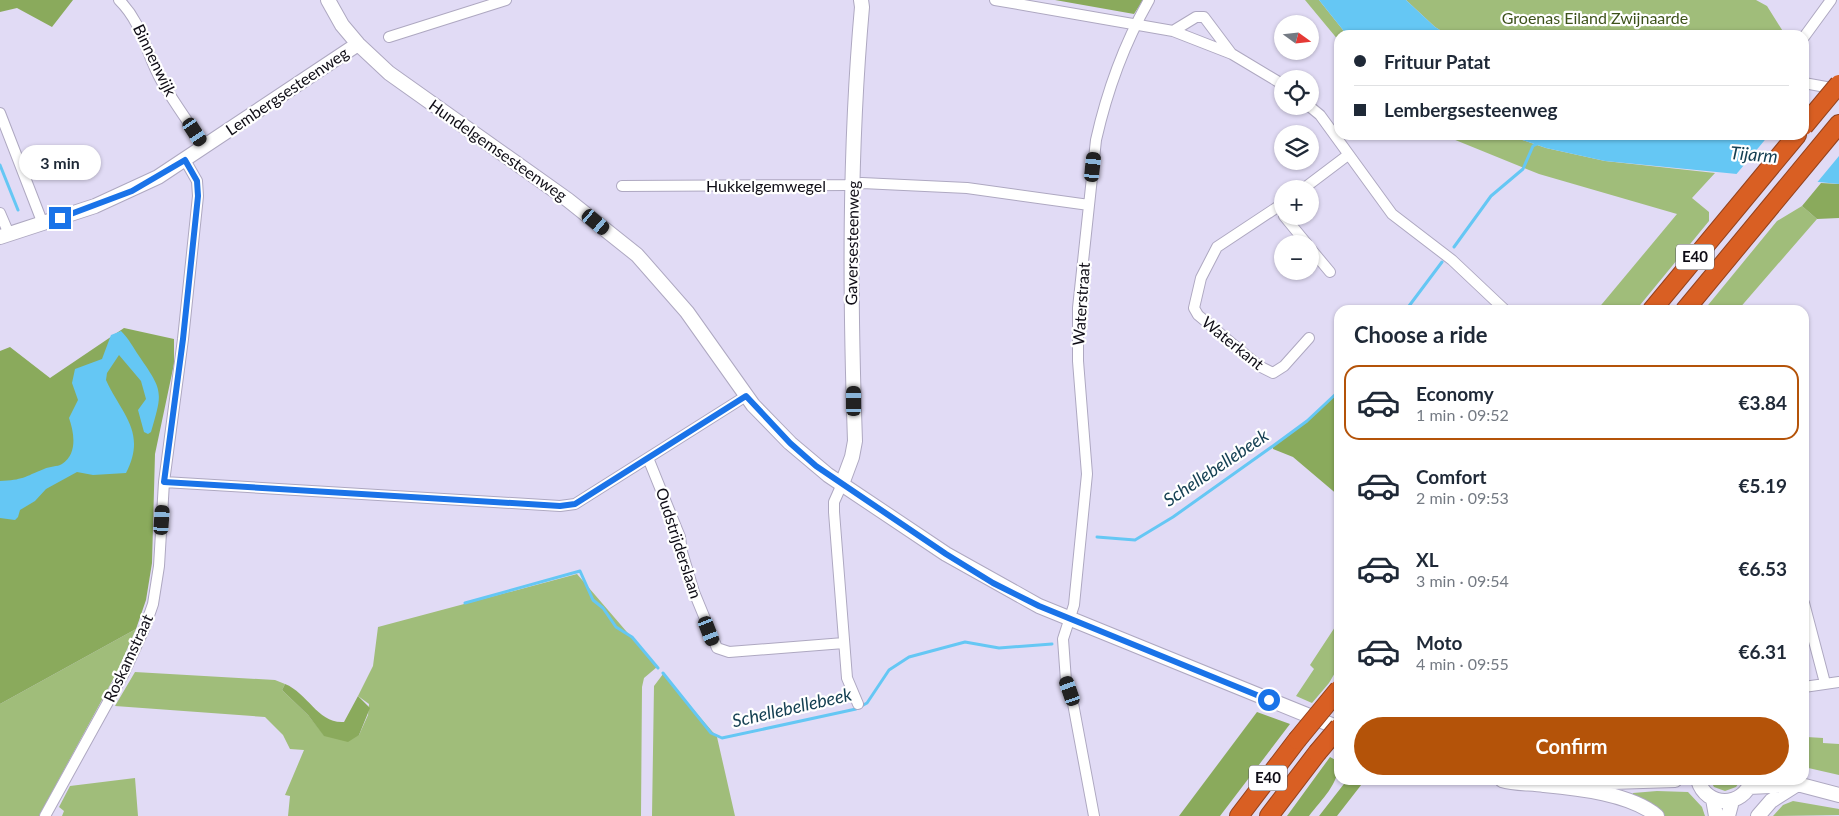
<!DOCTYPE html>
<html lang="en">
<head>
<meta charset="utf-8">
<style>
  :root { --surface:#fff; --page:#f6f6f7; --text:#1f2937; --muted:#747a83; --line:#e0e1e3; --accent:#b45309 }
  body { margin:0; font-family:Lato,sans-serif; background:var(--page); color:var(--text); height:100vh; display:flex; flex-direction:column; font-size:19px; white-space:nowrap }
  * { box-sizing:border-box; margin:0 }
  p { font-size:16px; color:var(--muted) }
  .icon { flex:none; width:28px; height:28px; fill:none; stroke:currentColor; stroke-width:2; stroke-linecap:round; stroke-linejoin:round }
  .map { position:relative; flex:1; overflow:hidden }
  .panel { position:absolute; left:1334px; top:305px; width:475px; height:480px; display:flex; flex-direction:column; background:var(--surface); border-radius:15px; box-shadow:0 1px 4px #0004 }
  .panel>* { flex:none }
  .banner { position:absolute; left:1334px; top:30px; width:475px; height:110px; border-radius:15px; box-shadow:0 1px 4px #0004; display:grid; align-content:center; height:110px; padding:0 20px; background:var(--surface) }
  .needle { width:32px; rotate:105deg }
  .tools { position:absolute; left:1274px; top:15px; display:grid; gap:10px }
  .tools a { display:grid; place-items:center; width:45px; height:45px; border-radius:50%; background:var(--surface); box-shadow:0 1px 4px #0004; font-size:25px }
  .end { position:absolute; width:22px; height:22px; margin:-11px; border:6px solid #1a73e8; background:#fff; box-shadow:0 0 0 2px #fff }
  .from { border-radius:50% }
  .bubble { position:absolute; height:35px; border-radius:18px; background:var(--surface); box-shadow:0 1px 4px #0004; font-size:16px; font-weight:700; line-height:35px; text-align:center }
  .car { position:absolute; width:15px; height:30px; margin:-15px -8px; border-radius:6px; box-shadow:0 0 4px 1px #0007; background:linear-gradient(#222 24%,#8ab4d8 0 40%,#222 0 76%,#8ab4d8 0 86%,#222 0) }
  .banner b { display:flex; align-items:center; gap:18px; height:48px; font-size:19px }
  .banner b+b { border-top:1px solid var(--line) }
  .banner i { width:12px; height:12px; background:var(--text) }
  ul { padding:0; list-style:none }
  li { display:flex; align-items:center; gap:15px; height:75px; margin:0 10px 8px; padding:0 10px; border:2px solid transparent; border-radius:15px }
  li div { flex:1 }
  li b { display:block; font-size:19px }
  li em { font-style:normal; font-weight:700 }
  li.on { border-color:var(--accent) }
  li>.icon { width:45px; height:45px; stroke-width:1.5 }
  h2 { padding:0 20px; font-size:22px; line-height:60px }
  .action { display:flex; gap:10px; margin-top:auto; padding:10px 20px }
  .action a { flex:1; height:58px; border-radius:30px; background:var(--accent); color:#fff; font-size:20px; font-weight:700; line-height:58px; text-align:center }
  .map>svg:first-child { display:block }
  .green { fill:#a0bd7a }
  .forest { fill:#8aaa5c }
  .water { fill:#65c7f4 }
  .pier { fill:#e1dbf5 }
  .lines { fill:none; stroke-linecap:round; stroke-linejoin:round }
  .stream { stroke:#65c7f4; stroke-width:3 }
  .street-casing { stroke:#aea8c1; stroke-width:12 }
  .secondary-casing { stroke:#aea8c1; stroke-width:16 }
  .highway-casing { stroke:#92421e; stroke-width:20 }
  .street { stroke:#fff; stroke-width:10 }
  .secondary { stroke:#fff; stroke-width:14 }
  .highway { stroke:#d95f23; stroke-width:18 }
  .highway-bridge-casing { stroke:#92421e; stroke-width:20; stroke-linecap:butt }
  .highway-bridge { stroke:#d95f23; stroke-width:18 }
  .route { stroke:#1a73e8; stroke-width:6 }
  .labels { text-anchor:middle; stroke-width:4.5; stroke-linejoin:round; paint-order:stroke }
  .shield { fill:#fff; stroke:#57565c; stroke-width:1 }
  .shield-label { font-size:15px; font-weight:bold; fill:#0f0d16 }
  .park-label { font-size:16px; fill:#3d521a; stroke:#fff }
  .street-label { font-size:16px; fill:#0f0d16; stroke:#fff }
  .water-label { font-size:18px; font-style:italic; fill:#154053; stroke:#fff }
</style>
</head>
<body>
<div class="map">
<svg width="1839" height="816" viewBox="0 0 1839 816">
  <rect width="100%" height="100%" fill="#e1dbf5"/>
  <!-- green -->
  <path class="green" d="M1305,0H1319L1347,35H1339V41Z
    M1406,0H1756L1767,6L1784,33L1782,35H1448L1435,27Z
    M1443,135H1508L1546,148L1605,161L1715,173L1692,198L1709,212V221L1636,310H1597L1677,214L1539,174Z
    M1802,206L1817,219L1738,310H1704L1777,221Z
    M577,574L657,667L644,678L642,687L641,816H288L290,796L285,795L304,750L290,749L283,735L265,717L115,706L135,672L275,680L285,684L282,690L308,715L324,735L336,738L359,735L368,715L369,704L358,696L373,666L378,627Z
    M1339,612V666L1329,683L1312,703L1296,696L1314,669L1310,665L1335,627L1334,617Z
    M136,629L116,674L39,816H0V704Z
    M663,674L717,737L735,816H652L654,686Z
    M1807,737L1823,738V743L1839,744V775L1804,767V746H1807Z
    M135,778L138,816H62L64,811L59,807L70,786Z
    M1710,780H1741L1736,787L1725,791L1714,787Z
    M1657,791L1688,792L1702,807L1705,816H1662L1631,798L1633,793Z
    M1793,801L1839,809V815L1773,816L1783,805Z"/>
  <!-- forest -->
  <path class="forest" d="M0,0H73L52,27L17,8L0,12Z
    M1055,0H1143L1134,14Z
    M1821,183L1839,184V218L1817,219L1802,206Z
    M124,328L174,339V364L155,454L152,563L146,600L136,629L0,704V351L10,347L50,378Z
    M1339,391V496L1293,457L1273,449V446L1308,421Z
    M285,684C308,693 318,724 344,722L358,696L370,708L359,735L348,742L324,736L308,715L282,690Z
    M1257,712L1290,724L1220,816H1179Z
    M1330,757L1339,762C1339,784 1322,799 1309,816H1287Z
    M1347,780H1365L1337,816H1319Z"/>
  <!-- water -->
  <path class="water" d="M1319,0H1406L1435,27L1448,35H1347Z
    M1839,124V184L1605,161L1546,148L1508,135H1804Z
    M121,331C129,339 133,347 139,356C163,391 163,391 151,432L148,434L144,432L138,410L146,399L141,381L119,355L107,373L106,380C122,415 147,432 126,473L93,475L77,472L46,489L35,501L20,510L18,517L15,520L0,518V481C23,480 24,477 44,469C50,466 57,467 62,464C78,454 74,432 69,418L78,400L72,383L75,369L102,359L111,335Z"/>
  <!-- pier -->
  <path class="pier" d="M1804,121H1839V156L1815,185L1734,177L1769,135H1804Z"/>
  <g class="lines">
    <!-- stream -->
    <path class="stream" d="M0,165L18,210
      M1454,247L1491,196L1523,169L1533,146L1539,143
      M1406,310L1442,262
      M1097,537L1135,540L1173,517L1273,446L1307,421L1339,391
      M465,603L580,571L593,600L603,608L616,627L632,637L658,668
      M663,673L711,733L722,738L856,709L867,703L889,670L909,657L965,642L999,648L1052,644"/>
    <!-- street casing -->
    <g class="street-casing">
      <path id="street" d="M119,0C144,25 145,53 162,82C175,104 191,126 205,147
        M995,0L1173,31L1232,54L1282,84
        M1173,31L1196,17H1204L1231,53
        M389,37L506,0
        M1804,37L1831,0
        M1804,83L1837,89
        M1309,106L1320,115L1392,214L1452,260L1505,310
        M0,113L43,224
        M622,186L846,185L862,183L967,188L1089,205
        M1303,189L1348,155
        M1282,204L1217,247L1201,278L1194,308L1198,315L1259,366L1273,373L1284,366L1309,338
        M0,213L9,234
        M1284,216L1307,244
        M1310,248L1330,272
        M648,458L680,537L682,552L694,592L717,648L729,652L844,643
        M164,482L560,506L575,504L746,396
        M842,484L834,502V512L847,678L858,704
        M1804,603L1825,683
        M1804,687L1839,682
        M45,816L124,673L145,627L153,604L159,566L164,482L183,339L198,196L197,181L185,160
        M1094,816L1072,698L1066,681L1063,639L1074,605L1087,474L1078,361V308L1096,140C1107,91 1124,44 1149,0"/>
    </g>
    <!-- secondary casing -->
    <g class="secondary-casing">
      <path id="secondary" d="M328,0L342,25L358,44L389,73L568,200L637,255L687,312L753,405L790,443L828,475L946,554L1039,606L1339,728
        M0,237L95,206L158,177L358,44
        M842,484L852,457L855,441C850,296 849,152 862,7L861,0
        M1502,780C1515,784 1531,783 1544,785C1578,788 1631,794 1657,816
        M1698,780C1706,808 1743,808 1752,780
        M1782,780L1839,795
        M1578,783L1675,780
        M1749,787L1793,785
        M1713,799L1716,816
        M1728,816L1732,801
        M1758,816L1771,801L1796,785"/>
    </g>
    <!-- highway casing -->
    <g class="highway-casing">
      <path id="highway" d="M1652,310L1797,135
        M1685,310L1839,124
        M1239,816L1297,740
        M1269,816L1317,753"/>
    </g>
    <!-- street -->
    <use href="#street" class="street"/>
    <!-- secondary -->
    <use href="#secondary" class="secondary"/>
    <!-- highway -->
    <use href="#highway" class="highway"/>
    <!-- highway-bridge casing -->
    <g class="highway-bridge-casing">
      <path id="highway-bridge" d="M1804,126L1839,84
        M1297,740L1339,689
        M1317,753L1339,727"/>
    </g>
    <!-- highway-bridge -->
    <use href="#highway-bridge" class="highway-bridge"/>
  </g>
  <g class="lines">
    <!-- route -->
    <path class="route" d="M60,218L132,191L185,160L197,181L198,196L183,339L164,482L560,506L575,504L746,396L790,443L816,466L946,554L993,583L1039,606L1269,700"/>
  </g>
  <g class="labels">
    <!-- shield labels -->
    <g class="shield">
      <rect x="1676" y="244.5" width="38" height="25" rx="4"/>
      <rect x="1249" y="765.5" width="38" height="25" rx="4"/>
    </g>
    <g class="shield-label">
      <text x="1695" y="262">E40</text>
      <text x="1268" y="783">E40</text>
    </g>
    <!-- park labels -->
    <g class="park-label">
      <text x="1595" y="24">Groenas Eiland Zwijnaarde</text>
    </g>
    <!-- street labels -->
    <g class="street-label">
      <text transform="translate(155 60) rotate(64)" y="6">Binnenwijk</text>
      <text transform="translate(287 91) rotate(-34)" y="6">Lembergsesteenweg</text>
      <text transform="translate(498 150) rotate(35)" y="6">Hundelgemsesteenweg</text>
      <text x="766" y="192">Hukkelgemwegel</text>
      <text transform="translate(852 243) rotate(-89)" y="6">Gaversesteenweg</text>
      <text transform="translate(1081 304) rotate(-86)" y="6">Waterstraat</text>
      <text transform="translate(1233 343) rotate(39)" y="6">Waterkant</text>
      <text transform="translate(679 543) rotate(72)" y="6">Oudstrijderslaan</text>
      <text transform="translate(128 658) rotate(-65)" y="6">Roskamstraat</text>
    </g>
    <!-- water labels -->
    <g class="water-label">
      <text transform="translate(1754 155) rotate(5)" y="6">Tijarm</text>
      <text transform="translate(1216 468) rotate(-34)" y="6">Schellebellebeek</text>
      <text transform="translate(792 708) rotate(-13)" y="6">Schellebellebeek</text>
    </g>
  </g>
</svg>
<div class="tools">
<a><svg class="needle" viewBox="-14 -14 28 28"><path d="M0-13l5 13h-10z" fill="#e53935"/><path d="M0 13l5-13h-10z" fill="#747a83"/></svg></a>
<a><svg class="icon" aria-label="locate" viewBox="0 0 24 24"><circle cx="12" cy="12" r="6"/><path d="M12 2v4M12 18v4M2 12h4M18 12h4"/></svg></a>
<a><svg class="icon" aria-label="layers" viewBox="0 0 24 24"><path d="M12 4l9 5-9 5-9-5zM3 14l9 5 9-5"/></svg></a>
<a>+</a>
<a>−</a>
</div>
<i class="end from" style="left:1269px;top:700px"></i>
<i class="end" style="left:60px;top:218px"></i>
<div class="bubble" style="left:19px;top:145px;width:82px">3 min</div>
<i class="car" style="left:195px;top:132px;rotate:147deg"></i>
<i class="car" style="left:1093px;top:167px;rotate:6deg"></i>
<i class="car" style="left:596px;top:222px;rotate:130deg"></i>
<i class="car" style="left:854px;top:401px;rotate:0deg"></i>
<i class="car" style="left:162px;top:520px;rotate:4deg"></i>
<i class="car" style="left:709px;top:631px;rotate:159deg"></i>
<i class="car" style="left:1070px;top:691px;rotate:341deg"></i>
<div class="banner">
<b><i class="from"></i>Frituur Patat</b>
<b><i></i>Lembergsesteenweg</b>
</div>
<section class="panel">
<h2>Choose a ride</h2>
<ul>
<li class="on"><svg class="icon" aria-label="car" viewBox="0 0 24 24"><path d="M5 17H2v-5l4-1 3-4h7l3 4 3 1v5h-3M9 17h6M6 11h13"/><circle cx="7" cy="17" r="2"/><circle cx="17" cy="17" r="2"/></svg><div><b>Economy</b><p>1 min · 09:52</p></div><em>€3.84</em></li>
<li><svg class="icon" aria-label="car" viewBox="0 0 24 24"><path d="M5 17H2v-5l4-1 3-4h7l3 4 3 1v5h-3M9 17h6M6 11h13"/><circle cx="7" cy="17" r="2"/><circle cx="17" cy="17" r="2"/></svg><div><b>Comfort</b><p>2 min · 09:53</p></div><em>€5.19</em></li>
<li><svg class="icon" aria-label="car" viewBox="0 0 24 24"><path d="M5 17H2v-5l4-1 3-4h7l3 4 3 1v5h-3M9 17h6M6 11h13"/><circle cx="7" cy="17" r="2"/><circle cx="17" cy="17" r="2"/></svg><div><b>XL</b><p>3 min · 09:54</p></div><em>€6.53</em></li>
<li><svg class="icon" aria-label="car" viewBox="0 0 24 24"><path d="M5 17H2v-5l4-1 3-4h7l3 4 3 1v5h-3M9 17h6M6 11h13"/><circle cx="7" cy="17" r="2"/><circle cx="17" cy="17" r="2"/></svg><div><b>Moto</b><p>4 min · 09:55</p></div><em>€6.31</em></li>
</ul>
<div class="action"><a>Confirm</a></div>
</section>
</div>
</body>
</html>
